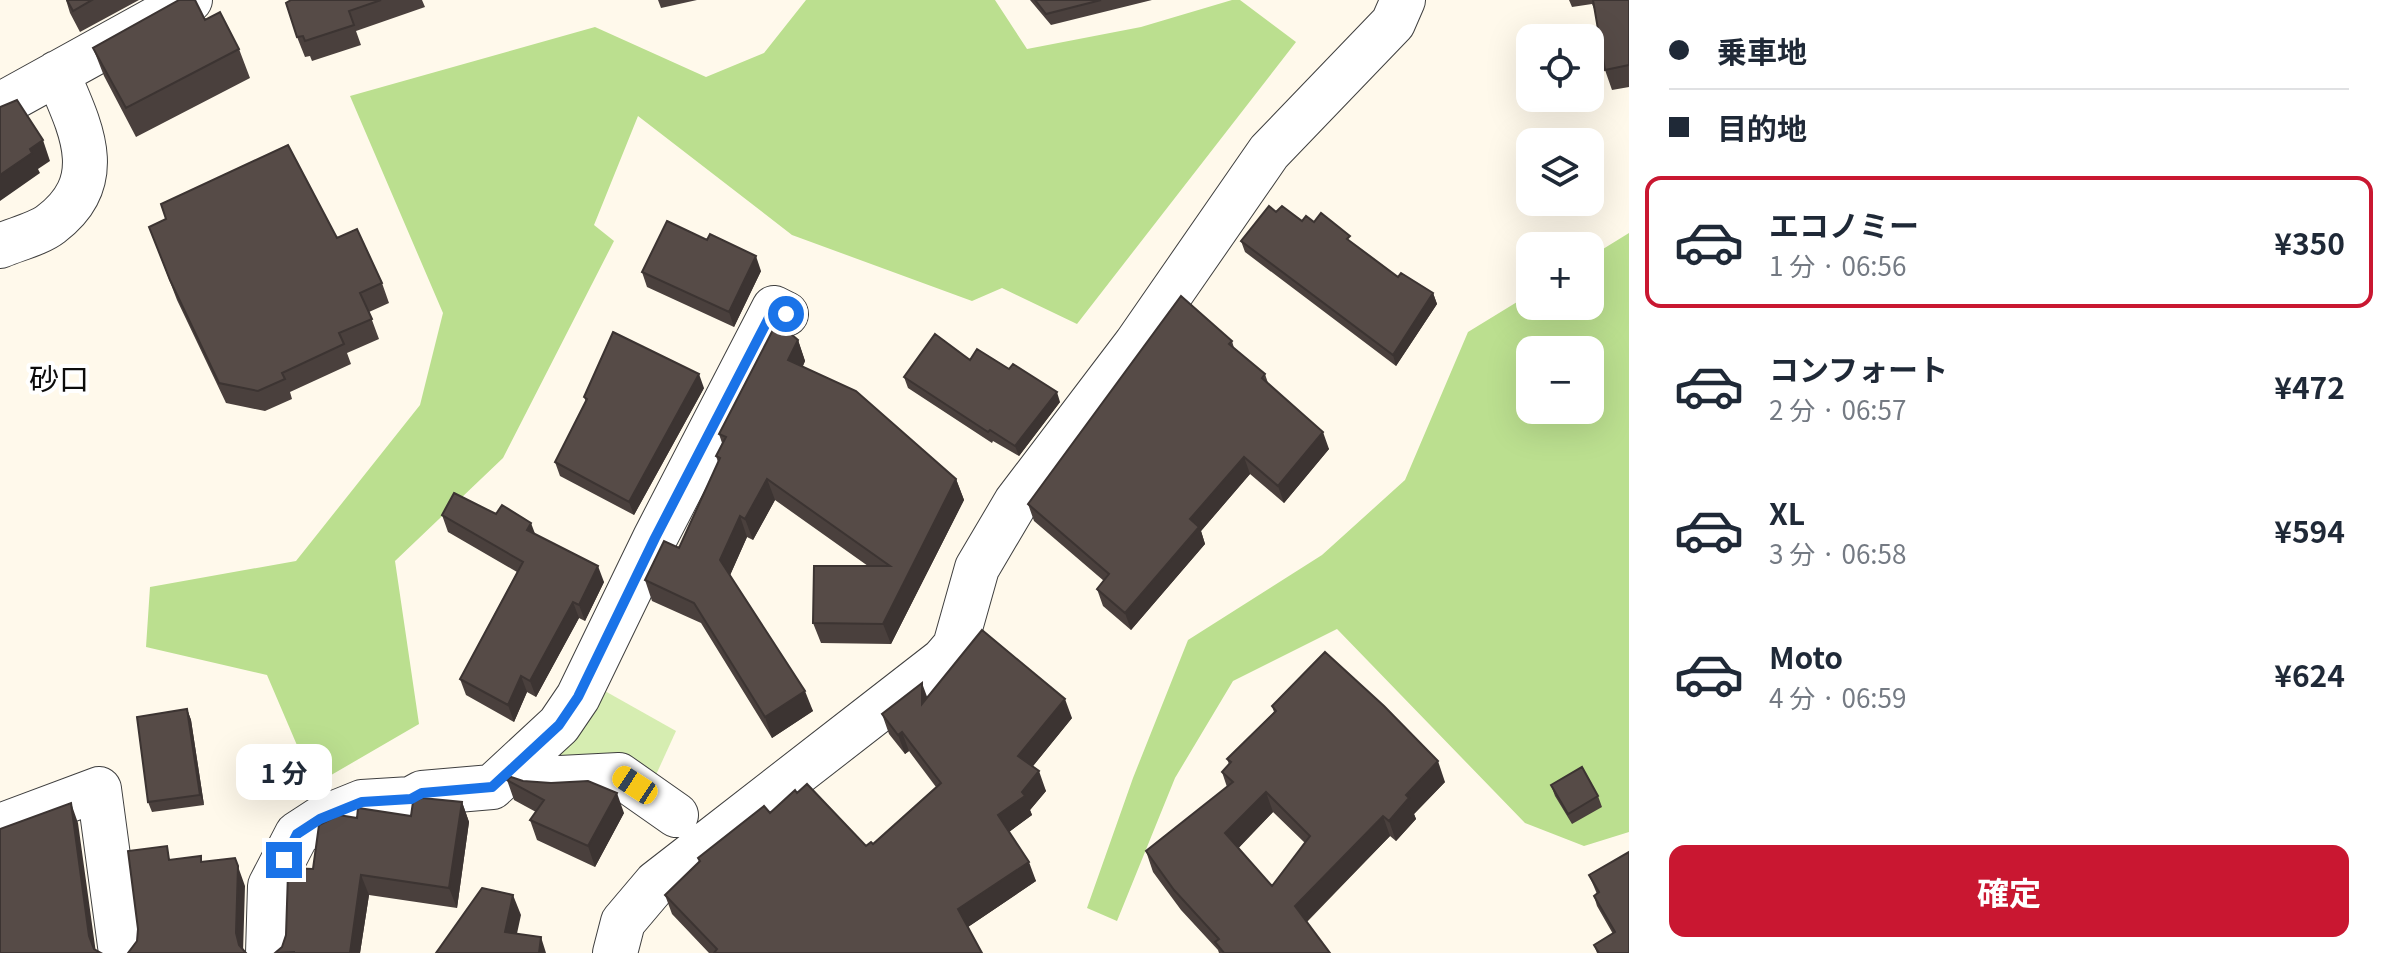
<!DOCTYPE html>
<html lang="ja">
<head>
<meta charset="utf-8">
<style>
  :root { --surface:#fff; --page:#f6f6f7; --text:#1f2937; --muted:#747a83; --line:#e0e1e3; --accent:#c91731 }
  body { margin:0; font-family:Georgia,"Noto Sans JP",serif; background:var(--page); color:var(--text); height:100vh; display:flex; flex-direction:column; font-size:30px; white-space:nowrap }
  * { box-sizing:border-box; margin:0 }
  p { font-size:26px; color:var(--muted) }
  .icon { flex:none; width:44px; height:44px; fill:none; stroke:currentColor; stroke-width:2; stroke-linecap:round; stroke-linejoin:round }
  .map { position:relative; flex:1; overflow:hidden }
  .details { display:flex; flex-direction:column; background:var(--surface); width:760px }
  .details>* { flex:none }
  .guide { display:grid; align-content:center; height:176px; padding:0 40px; background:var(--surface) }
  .tools { position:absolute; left:1516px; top:24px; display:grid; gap:16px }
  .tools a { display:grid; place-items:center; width:88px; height:88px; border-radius:16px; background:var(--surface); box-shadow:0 8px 32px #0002; font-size:40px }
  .end { position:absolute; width:36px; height:36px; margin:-18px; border:10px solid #1a73e8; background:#fff; box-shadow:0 0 0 4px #fff }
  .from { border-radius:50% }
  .bubble { position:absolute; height:56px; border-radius:16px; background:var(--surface); box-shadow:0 8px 32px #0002; font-size:26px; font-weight:700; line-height:56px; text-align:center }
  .car { position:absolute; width:24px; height:48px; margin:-24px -12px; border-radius:10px; box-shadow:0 0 6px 2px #0007; background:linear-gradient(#f5c518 24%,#345 0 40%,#f5c518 0 76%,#345 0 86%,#f5c518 0) }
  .guide b { display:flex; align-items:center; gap:28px; height:76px; font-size:30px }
  .guide b+b { border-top:2px solid var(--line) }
  .guide i { width:20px; height:20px; background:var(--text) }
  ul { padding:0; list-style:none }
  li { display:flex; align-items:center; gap:24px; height:132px; margin:0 16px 12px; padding:0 24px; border:4px solid transparent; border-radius:16px }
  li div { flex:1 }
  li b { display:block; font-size:30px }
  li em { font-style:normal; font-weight:700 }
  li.active { border-color:var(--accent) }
  li>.icon { width:72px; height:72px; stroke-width:1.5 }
  .action { display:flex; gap:16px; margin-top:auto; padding:16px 40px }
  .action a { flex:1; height:92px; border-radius:16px; background:var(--accent); color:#fff; font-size:32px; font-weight:700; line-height:92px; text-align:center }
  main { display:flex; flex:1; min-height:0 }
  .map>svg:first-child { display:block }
  .green { fill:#d6edb1 }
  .forest { fill:#bbdf8f; fill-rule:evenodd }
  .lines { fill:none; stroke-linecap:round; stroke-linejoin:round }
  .minor-casing { stroke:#3f3f3f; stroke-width:46 }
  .minor { stroke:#fff; stroke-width:44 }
  .wall { fill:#4a403d; fill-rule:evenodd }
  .shaded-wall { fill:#3c3432 }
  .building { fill:#564b47; stroke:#3c3432; stroke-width:2; fill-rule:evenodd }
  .route { stroke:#1a73e8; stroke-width:10 }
  .labels { text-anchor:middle; stroke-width:8; stroke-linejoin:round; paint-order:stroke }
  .neighbourhood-label { font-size:30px; fill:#0c0c0c; stroke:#fff }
</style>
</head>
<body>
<main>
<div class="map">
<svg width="1629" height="953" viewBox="0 0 1629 953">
  <rect width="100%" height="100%" fill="#fff9eb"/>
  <!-- green -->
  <path class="green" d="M596,686L676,731L655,777L557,761L556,745Z"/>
  <!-- forest -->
  <path class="forest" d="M806,0H995L1027,49L1141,27L1232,0H1240L1296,42L1077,324L1002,288L972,301L792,235L638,116L594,225L614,241L503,458L395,561L419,724L314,785L267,675L146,647L150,587L296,561L420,405L443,313L350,96L595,27L706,77L764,53Z
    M1629,233V832L1584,846L1525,823L1337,629L1233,681L1175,778L1117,921L1087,908L1133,778L1188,640L1322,555L1405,480L1468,332L1530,294V306H1590V257ZM1530,350H1590V410H1530Z"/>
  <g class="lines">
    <!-- minor casing -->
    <g class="minor-casing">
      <path id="minor" d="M0,105L190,0
        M0,246C16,239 38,234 51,224C109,180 80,127 57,73
        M514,767L532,776L560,778L619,775L676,815
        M0,826L99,789L121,953
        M268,953L270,886L297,834L320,819L362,802L411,799L422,793L492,787L559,725L578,697L655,538L774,308L786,314
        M615,953L623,922L656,883L943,660L955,646L977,568L1016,502L1136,344L1269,152L1393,23L1403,0"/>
    </g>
    <!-- minor -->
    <use href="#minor" class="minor"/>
  </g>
  <!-- wall -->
  <path class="wall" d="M66,0H139L80,32L70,13Z
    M291,0H422L425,7L356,31L361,45L312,61L310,56L305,57L297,37Z
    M658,0H697L661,8Z
    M1030,0H1152L1051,25Z
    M1569,0H1629V87L1612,90L1605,70L1595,11L1592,4L1572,7Z
    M205,20L239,49L250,78L136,137L104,76L93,48Z
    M1302,221L1314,222L1353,244L1398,277L1433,293L1437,304L1396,366L1245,252L1241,241Z
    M149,227L337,238L382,283L389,303L369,312L379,339L347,353L351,364L290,392L292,399L265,411L226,403L177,300Z
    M761,271L734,327L647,287L642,272Z
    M798,340L805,361L803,366L956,479L964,500L891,644L821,643L813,623L868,566L775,500L753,540L747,537L730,575L813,711L772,738L701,623L652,601L645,580L679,548L718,462L716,456L722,443L719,434Z
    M1232,341L1234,348L1265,374L1268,383L1329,449L1284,503L1250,474L1201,531L1205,544L1131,630L1103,606L1097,589L1104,581L1034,521L1028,504Z
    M970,360L1060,402L1019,456L993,441L992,443L908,388L904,377Z
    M704,388L634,515L560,476L555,462L586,402L584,397Z
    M442,515L535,534L604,582L585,621L579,618L536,697L527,692L514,722L466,695L460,679L517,572L448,532Z
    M928,697L1072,718L1032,767L1046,791L1030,810L1032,815L1009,832L1036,881L968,927L982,953H709L672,914L665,895L699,862L698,858L770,813L797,793L866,846L873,844L936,787L909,751L905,754L889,734L882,714Z
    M1272,706L1445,782L1414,814L1416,819L1396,841L1390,836L1307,922L1330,953H1219L1218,950L1181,910L1153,872L1146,851L1227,787L1222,772L1229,764L1227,759L1274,712ZM1273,812L1305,843L1272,886L1238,848Z
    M187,709L191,720L204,805L152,812L148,802Z
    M507,780L624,813L595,867L537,840L530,820L536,812L514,800Z
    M1551,785L1598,796L1602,807L1572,824L1555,796Z
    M462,802L469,822L457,908L369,895L360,953H275L282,947L313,869L357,818L411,816Z
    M1629,852V953H1597L1594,945L1613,934L1597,906L1594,896L1597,894L1589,875Z"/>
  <!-- shaded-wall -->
  <path class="shaded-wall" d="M43,140L50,161L38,169L40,173L0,201V175L30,149Z
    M756,256L761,271L734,327L729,312Z
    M1433,293L1437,304L1396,366L1393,355Z
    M798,340L805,361L796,380L788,360Z
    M699,374L704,388L634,515L629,502Z
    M1057,392L1060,402L1019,456L1015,446Z
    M1323,432L1329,449L1284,503L1278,486Z
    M1244,457L1250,474L1201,531L1205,544L1131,630L1125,613L1190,519Z
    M767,479L775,500L753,540L745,519Z
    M956,479L964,500L891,644L883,624Z
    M740,516L747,537L728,580L720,560Z
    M531,523L537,539L527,530Z
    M598,566L604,582L585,621L579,605Z
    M573,602L579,618L536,697L530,681Z
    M521,676L527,692L514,722L508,705Z
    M922,683L929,702L922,704Z
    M805,691L813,711L772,738L765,717Z
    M1065,699L1072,718L1025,776L1018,756Z
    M187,709L191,720L204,805L200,795Z
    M902,732L909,751L905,754L898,735Z
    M1438,761L1445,782L1414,814L1416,819L1396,841L1389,821L1406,795Z
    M1039,771L1046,791L1030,810L1032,815L1005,835L998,815L1022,792Z
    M1266,792L1273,812L1233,854L1225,833Z
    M617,793L624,813L595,867L588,846Z
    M462,802L469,822L457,908L449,888Z
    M71,803L78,823L96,953L89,936Z
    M1383,816L1390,836L1302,926L1295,906Z
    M235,858L245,886L243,953L239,945L236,933Z
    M1029,862L1036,881L965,929L958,909Z
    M361,875L369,895L360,953H350Z
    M513,895L521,915L513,952L505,932Z
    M541,937L546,953H539Z"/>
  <!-- building -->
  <path class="building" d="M67,0H92L73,11Z
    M179,0H195L205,20L220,12L239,49L126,108L93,48Z
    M291,0H381L349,11L354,25L305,41L303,36L297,37L286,3Z
    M1035,0H1101L1046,14Z
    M1593,0H1629V65L1605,70Z
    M17,100L43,140L30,149L32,153L0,175V107Z
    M288,145L337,238L357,229L382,283L360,293L372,319L339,333L344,344L282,373L285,379L258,391L219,383L170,280L149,227L166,219L161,204Z
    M1269,206L1276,212L1282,206L1302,221L1306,216L1314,222L1321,213L1350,236L1347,239L1398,277L1401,273L1433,293L1393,355L1241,241Z
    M667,221L707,240L710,234L756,256L729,312L642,272Z
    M1181,296L1232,341L1229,344L1265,374L1262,378L1323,432L1278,486L1244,457L1190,519L1199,527L1125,613L1097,589L1109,574L1028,504Z
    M777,322L798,340L788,360L856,391L956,479L883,624L813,623L814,566H890L767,479L745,519L740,516L720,560L805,691L765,717L694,603L645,580L664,541L679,548L720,458L716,456L726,437L719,434Z
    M613,332L699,374L629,502L555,462L587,399L584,397Z
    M935,334L970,360L977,349L1009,369L1013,364L1057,392L1015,446L990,430L988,432L904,377Z
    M454,493L496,514L502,505L531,523L527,530L598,566L579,605L573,602L530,681L521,676L508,705L460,679L523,562L442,515Z
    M982,630L1065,699L1018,756L1039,771L1022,792L1025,796L998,815L1029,862L958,909L982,953H714L717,949L665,895L700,861L698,858L764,806L770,813L795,790L797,793L807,784L866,846L871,842L873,844L941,783L902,732L898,735L882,714L922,683V704Z
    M1325,652L1384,706L1438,761L1406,795L1409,798L1389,821L1383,816L1295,906L1330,953H1224L1215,942L1219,939L1174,890L1146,851L1233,782L1222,772L1231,762L1227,759L1276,711L1272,706ZM1266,792L1310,836L1272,886L1225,833Z
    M187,709L200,795L148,802L137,717Z
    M1582,767L1598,796L1568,814L1551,785Z
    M511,777L523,781L551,783L588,781L617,793L588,846L530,820L544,800L507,780Z
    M422,798L462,802L449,888L361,875L350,953H294V952L275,953L282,947L286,935L288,873L290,868L313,869L319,825L339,815L357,818L358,808L411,816L413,802Z
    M71,803L89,936L94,949L101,953H0V829Z
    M167,846L169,860L201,856V862L235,858L238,866L236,933L239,945L246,953H128L137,941L138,929L128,851Z
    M1629,852V953H1599L1594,945L1615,932L1594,896L1599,892L1589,875Z
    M482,888L513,895L505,932L541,937L539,953H436Z"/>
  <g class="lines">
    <!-- route -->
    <path class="route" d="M284,860L297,834L320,819L362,802L411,799L422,793L492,787L559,725L578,697L655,538L774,308L786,314"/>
  </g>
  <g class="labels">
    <!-- neighbourhood labels -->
    <g class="neighbourhood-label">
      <text x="59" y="390">砂口</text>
    </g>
  </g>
</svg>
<div class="tools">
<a><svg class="icon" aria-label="locate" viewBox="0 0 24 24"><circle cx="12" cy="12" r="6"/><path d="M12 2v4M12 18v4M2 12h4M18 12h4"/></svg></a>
<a><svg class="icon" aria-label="layers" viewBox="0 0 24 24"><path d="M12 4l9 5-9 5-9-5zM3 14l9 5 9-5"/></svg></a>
<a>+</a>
<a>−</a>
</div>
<i class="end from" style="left:786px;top:314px"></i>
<i class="end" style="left:284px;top:860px"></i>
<div class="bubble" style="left:236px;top:744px;width:96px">1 分</div>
<i class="car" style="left:635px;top:785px;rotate:303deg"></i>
</div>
<section class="details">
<div class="guide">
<b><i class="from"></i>乗車地</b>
<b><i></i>目的地</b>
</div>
<ul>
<li class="active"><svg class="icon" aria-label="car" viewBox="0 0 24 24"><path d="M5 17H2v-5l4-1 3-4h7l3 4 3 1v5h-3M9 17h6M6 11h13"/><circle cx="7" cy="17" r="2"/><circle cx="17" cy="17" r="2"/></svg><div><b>エコノミー</b><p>1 分 · 06:56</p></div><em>¥350</em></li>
<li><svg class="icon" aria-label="car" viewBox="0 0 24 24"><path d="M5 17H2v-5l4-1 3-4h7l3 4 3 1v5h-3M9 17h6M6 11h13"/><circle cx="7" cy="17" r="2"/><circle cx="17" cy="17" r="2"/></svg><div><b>コンフォート</b><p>2 分 · 06:57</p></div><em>¥472</em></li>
<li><svg class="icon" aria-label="car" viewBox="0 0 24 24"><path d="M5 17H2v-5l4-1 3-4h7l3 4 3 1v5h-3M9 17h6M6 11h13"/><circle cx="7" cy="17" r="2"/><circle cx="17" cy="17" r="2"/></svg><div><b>XL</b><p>3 分 · 06:58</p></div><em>¥594</em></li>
<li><svg class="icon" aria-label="car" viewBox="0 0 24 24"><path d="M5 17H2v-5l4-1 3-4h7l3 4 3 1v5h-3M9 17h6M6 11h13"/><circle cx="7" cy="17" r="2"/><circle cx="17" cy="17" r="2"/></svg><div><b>Moto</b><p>4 分 · 06:59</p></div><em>¥624</em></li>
</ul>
<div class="action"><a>確定</a></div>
</section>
</main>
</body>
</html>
